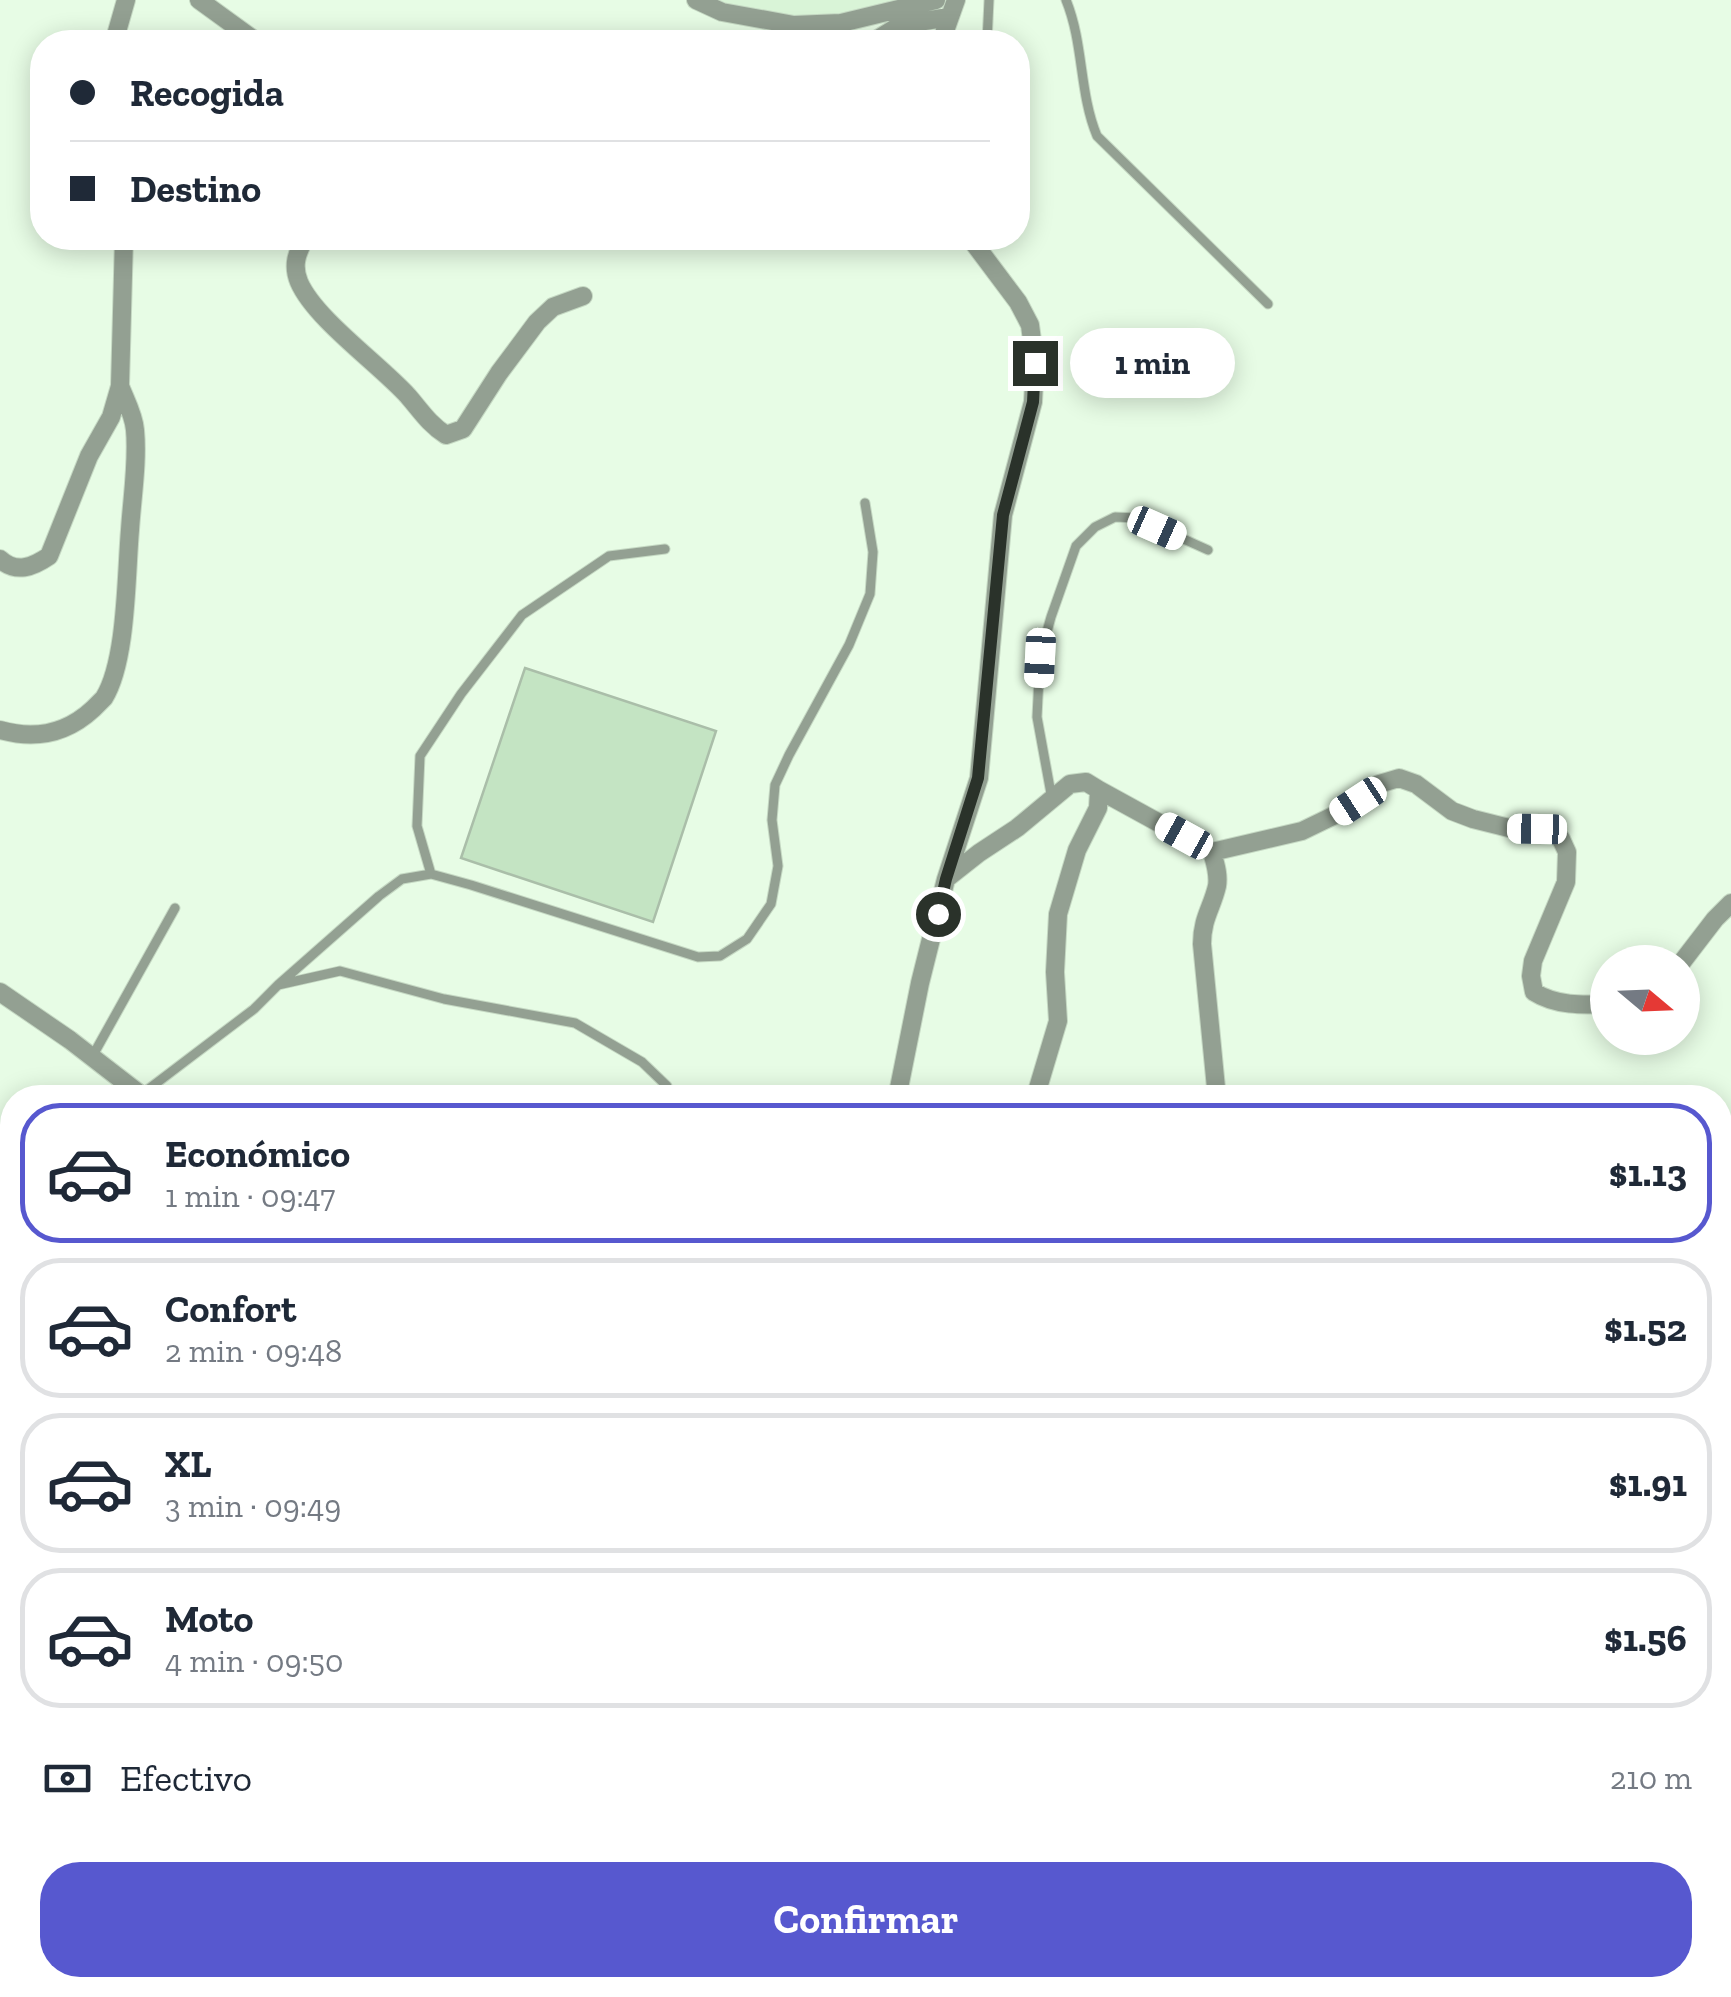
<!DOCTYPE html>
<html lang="es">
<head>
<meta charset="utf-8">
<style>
  :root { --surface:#fff; --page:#f2f2f3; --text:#1f2937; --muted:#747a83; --line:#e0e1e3; --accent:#5758cf }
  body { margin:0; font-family:"Zilla Slab",serif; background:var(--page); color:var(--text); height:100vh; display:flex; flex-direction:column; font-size:38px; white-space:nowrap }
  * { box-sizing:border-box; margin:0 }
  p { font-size:32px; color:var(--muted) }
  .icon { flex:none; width:55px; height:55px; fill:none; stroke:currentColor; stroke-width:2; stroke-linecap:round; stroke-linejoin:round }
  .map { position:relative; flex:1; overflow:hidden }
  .side { position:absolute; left:0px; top:1085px; width:1732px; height:912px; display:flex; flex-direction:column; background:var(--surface); border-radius:40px 40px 0 0; box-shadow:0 5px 25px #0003 }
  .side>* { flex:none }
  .banner { position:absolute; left:30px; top:30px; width:1000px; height:220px; border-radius:40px; box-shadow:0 5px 25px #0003; display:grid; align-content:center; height:220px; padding:0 40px; background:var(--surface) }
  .needle { width:65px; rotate:109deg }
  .controls { position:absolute; left:1590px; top:945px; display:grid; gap:20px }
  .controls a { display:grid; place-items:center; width:110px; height:110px; border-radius:50%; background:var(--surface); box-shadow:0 5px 25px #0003; font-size:50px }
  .end { position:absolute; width:45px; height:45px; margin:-22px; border:12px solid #2a322a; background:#fff; box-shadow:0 0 0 5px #fff }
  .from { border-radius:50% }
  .bubble { position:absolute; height:70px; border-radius:35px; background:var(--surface); box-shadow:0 5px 25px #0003; font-size:32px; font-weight:800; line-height:70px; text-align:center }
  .car { position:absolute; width:30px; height:60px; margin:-30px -15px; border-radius:12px; box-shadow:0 0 8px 2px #0007; background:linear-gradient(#fff 24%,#345 0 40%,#fff 0 76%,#345 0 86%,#fff 0) }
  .banner b { display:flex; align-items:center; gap:35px; height:95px; font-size:38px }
  .banner b+b { border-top:2px solid var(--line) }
  .banner i { width:25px; height:25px; background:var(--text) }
  ul { padding:18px 0 0; list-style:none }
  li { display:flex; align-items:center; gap:30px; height:140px; margin:0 20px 15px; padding:0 20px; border:5px solid var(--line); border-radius:40px }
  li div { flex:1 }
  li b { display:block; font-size:38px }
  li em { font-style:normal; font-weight:800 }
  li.selected { border-color:var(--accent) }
  li>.icon { width:90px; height:90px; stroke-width:1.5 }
  .pay { display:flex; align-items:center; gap:25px; height:110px; padding:0 40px; font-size:38px }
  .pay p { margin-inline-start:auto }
  .button { display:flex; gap:20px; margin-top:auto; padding:20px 40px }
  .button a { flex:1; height:115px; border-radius:40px; background:var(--accent); color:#fff; font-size:40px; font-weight:800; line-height:115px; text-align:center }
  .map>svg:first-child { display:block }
  .built { fill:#d9f4d7 }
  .building { fill:#c4e4c3; stroke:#aabea9; stroke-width:2.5 }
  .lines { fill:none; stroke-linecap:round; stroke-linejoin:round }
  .lane-casing { stroke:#c5d8c3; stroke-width:11 }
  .street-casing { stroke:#c5d8c3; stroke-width:20 }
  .lane { stroke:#93a092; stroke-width:9 }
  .street { stroke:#93a092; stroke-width:18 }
  .route { stroke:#2a322a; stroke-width:12 }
</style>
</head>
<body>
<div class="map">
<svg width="1731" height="1997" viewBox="0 0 1731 1997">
  <rect width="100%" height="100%" fill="#e7fce5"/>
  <!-- built -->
  <path class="built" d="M699,0H944L814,25Z
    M399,1990H493L495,1997H382Z"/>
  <!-- building -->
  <path class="building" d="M525,668L716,731L653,922L461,858Z"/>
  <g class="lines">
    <!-- lane casing -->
    <g class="lane-casing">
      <path id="lane" d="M1066,0C1084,44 1079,93 1097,136L1268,304
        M987,42L989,0
        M1052,799L1037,717L1040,657L1051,617L1076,546L1095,527L1115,517L1137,518L1208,550
        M431,874L417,826L420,756L461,694L522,615L609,556L665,549
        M278,985L379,896L402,879L431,874L471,885L698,957L720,956L747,939L771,904L778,866L772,820L775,785L789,755L849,645L870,594L873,552L865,503
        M92,1057L175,908
        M142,1094L254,1009L278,985L340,971L444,999L575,1023L642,1062L667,1086L665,1098
        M542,1985L544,1997
        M565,1985L567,1997
        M58,1986L64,1997"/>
    </g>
    <!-- street casing -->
    <g class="street-casing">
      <path id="street" d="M199,0L257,42
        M696,0L722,12L794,25L841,23L936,0
        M114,42L126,0
        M873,42L900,25L949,17
        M941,42L956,0
        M305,238C297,253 292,265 299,282C315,319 379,364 408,396C421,411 429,424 446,435L463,429L499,373L537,322L553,307L583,296
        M0,559C16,574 33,567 49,556L89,456L111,417L120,386L124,238
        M0,730C35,740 66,734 93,709C94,708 103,699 104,698C127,661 126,575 130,530C132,498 138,462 135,430C134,415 125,399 120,386
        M1099,790L1212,852L1302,831L1335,815L1379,784L1399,778L1416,784L1452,811L1473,819L1509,828L1537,829L1554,834L1561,839L1567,852L1566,882L1533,961L1531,976L1534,992C1556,1006 1582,1005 1608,1004
        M1212,852C1215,863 1219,874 1217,886C1212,908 1202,918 1202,944L1217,1098
        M946,879L979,853L1017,828L1070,784L1086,782L1099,790L1098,808L1077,850L1058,914L1055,972L1058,1021L1035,1098
        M1682,962L1715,919L1731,903
        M0,992L70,1040L145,1098
        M897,1098L920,983L946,879L979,778L1003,515L1033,402L1035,363L1030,325L1018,302L970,238
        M1720,1155L1731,1145
        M1720,1183L1731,1179
        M1720,1424L1731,1423
        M0,1454L12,1452
        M0,1741L12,1740
        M124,1985V1997
        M1038,1985L1042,1997
        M1096,1985L1103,1997
        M1623,1985L1630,1997
        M1190,1997L1199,1985"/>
    </g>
    <!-- lane -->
    <use href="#lane" class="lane"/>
    <!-- street -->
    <use href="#street" class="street"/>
  </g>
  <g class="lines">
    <!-- route -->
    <path class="route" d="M938,914L946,879L978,778L1003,515L1033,402L1035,363"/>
  </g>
</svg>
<div class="controls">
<a><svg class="needle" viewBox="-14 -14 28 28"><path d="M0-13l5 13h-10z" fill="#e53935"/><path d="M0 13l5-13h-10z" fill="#747a83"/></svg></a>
</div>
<i class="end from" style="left:938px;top:914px"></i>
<i class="end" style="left:1035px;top:363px"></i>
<div class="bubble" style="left:1070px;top:328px;width:165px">1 min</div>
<i class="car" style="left:1157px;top:528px;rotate:114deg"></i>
<i class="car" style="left:1040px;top:658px;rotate:183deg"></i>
<i class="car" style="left:1358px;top:801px;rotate:237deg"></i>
<i class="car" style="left:1537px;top:829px;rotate:271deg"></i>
<i class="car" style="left:1184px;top:836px;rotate:299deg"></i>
<div class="banner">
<b><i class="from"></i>Recogida</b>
<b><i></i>Destino</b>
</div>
<section class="side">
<ul>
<li class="selected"><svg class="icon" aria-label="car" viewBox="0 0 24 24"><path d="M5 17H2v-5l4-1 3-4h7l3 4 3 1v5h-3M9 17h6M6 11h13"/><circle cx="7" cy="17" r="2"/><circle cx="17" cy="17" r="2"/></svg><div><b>Económico</b><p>1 min · 09:47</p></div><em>$1.13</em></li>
<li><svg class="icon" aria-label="car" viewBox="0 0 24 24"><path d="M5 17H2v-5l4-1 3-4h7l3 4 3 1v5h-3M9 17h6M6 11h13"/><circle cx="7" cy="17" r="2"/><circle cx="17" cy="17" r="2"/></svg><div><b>Confort</b><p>2 min · 09:48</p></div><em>$1.52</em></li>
<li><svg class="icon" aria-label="car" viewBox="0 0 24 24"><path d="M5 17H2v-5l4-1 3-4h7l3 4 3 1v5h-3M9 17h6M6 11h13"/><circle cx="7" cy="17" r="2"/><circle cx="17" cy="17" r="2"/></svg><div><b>XL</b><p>3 min · 09:49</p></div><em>$1.91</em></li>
<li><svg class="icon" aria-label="car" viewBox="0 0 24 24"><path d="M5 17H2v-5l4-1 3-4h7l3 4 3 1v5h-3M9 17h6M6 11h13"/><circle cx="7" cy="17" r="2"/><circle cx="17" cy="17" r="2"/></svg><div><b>Moto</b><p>4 min · 09:50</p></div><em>$1.56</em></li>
</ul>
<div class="pay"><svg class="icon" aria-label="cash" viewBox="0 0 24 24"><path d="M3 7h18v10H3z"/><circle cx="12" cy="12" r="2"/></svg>Efectivo<p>210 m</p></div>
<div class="button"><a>Confirmar</a></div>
</section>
</div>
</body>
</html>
